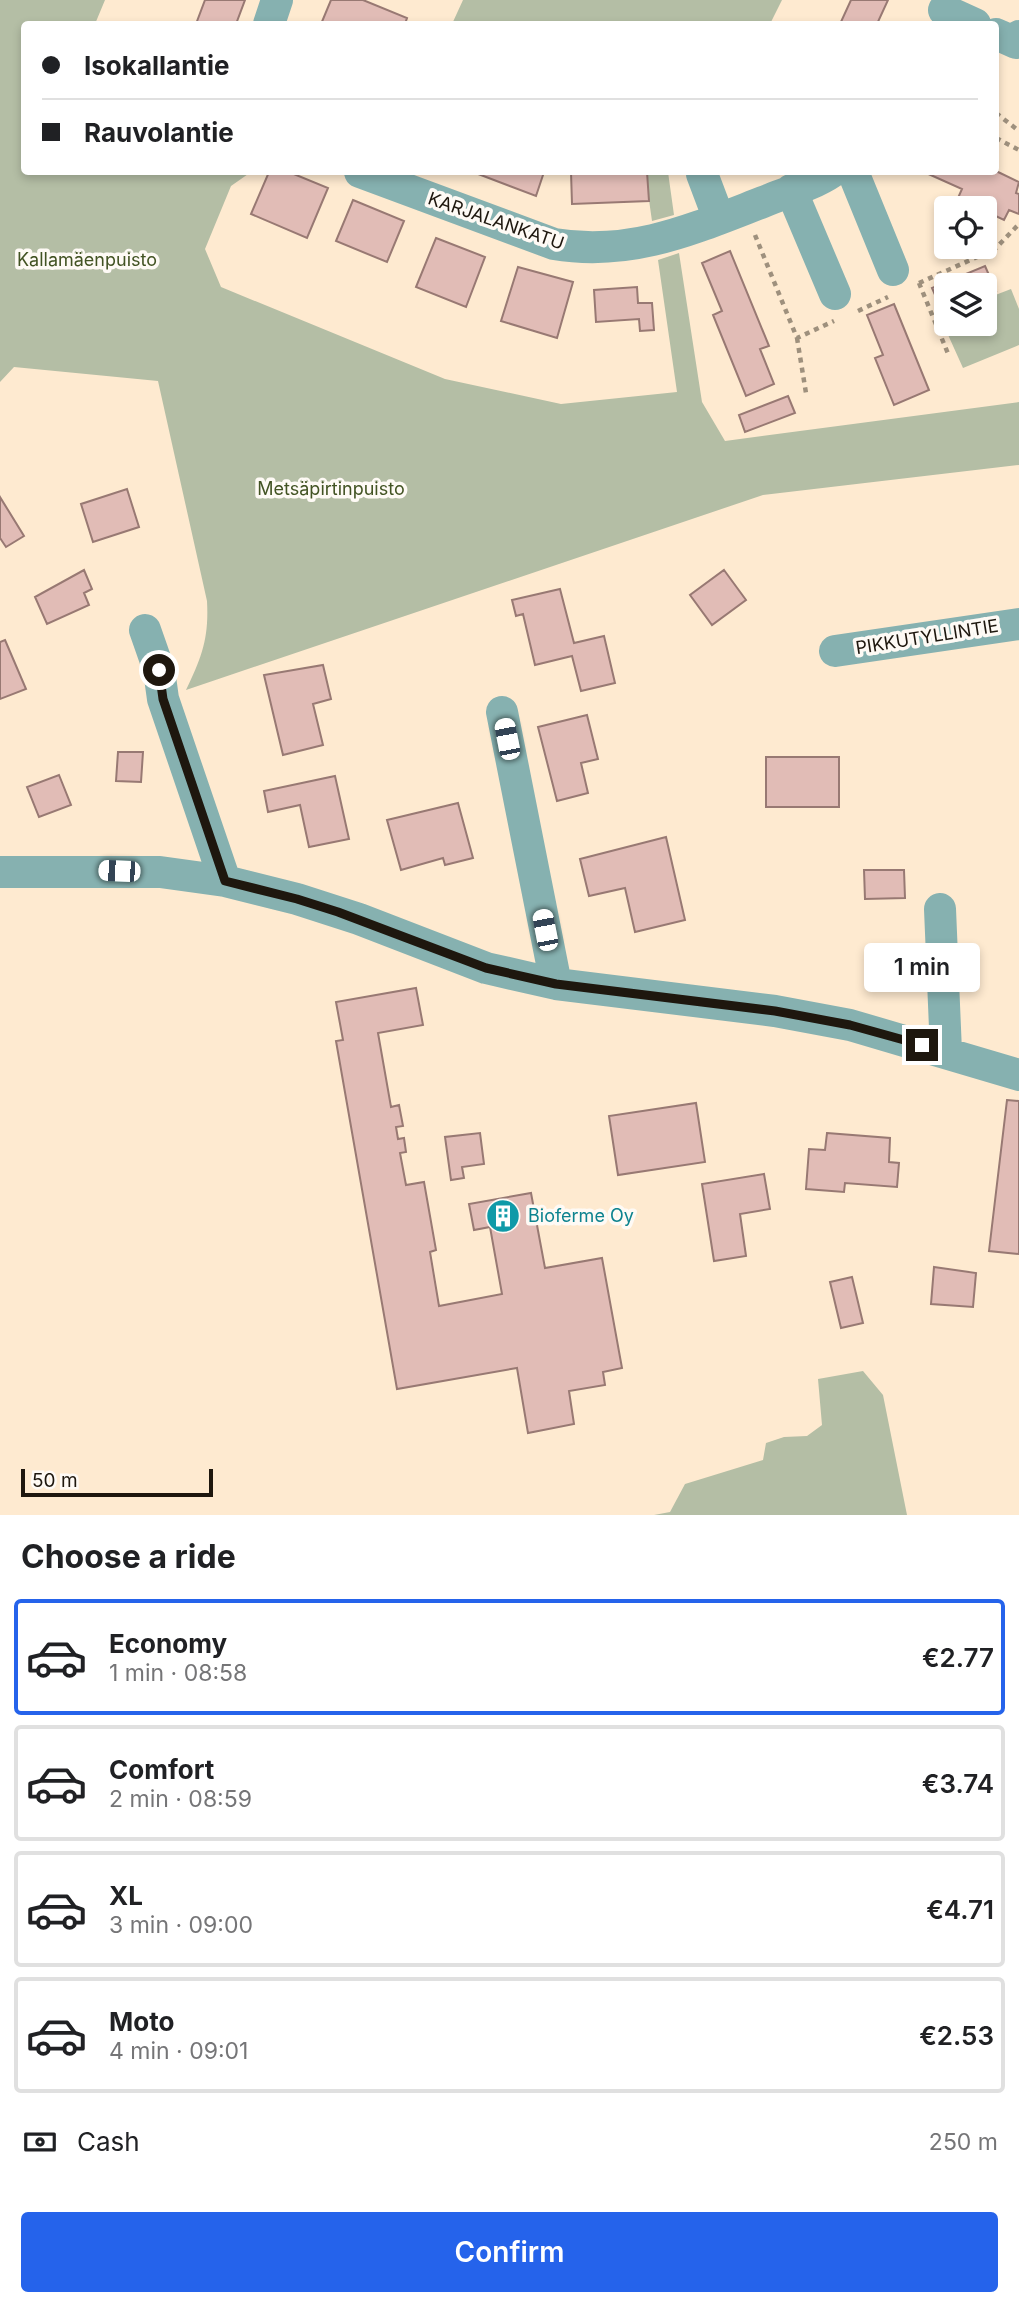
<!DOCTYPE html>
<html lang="en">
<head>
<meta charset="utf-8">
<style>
  :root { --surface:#fff; --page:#f6f6f6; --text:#202124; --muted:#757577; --line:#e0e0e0; --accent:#2563eb }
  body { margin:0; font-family:Inter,sans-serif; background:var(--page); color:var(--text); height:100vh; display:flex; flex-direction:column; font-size:26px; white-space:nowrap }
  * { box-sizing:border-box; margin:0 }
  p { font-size:23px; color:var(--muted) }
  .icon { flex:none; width:38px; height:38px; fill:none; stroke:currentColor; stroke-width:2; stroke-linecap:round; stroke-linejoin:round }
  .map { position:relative; height:1515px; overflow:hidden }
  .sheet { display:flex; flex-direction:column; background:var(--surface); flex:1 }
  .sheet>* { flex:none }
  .banner { position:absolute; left:21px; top:21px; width:978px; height:154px; border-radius:7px; box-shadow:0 4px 10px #0003; display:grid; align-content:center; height:154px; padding:0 21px; background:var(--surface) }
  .buttons { position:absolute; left:934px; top:196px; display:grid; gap:14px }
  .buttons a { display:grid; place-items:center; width:63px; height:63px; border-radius:7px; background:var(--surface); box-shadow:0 4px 10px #0003; font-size:35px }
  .scale { position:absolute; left:21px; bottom:18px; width:192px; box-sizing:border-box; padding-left:7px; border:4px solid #1e170e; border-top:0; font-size:19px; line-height:24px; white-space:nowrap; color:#1e170e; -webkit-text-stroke:5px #fefaf5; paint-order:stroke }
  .end { position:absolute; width:32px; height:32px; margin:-16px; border:9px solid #1e170e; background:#fff; box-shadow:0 0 0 4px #fff }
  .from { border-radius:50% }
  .bubble { position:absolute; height:49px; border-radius:7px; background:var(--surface); box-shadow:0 4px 10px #0003; font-size:23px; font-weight:600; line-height:49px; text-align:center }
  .car { position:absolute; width:21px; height:42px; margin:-21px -10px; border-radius:9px; box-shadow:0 0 5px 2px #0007; background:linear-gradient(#fff 24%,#345 0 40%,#fff 0 76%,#345 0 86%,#fff 0) }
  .banner b { display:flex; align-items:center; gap:24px; height:66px; font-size:26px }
  .banner b+b { border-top:2px solid var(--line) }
  .banner i { width:18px; height:18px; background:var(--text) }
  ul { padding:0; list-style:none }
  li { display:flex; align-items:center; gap:21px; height:116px; margin:0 14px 10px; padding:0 7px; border:4px solid var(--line); border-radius:7px }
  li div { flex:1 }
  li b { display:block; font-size:26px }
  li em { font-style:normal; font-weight:600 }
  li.on { border-color:var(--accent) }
  li>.icon { width:63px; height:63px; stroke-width:1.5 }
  h2 { padding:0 21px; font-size:32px; line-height:84px }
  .pay { display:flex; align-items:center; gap:18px; height:77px; padding:0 21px; font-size:26px }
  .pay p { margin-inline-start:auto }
  .cta { display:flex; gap:14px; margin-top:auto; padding:14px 21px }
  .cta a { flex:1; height:80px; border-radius:7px; background:var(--accent); color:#fff; font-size:28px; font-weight:600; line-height:80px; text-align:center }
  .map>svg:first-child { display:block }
  .green { fill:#b4bea5 }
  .building { fill:#e1bcb6; stroke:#987973; stroke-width:2 }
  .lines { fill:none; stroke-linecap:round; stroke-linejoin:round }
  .path { stroke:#9e907d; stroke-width:4.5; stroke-dasharray:5 5; stroke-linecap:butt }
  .minor { stroke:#86b1b0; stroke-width:32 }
  .route { stroke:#1e170e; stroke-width:9 }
  .labels { text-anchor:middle; stroke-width:7; stroke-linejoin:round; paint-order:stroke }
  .street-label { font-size:18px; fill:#1e170e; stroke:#fefaf5 }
  .park-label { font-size:18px; fill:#425323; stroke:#fefaf5 }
  .culture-label { font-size:18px; fill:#0d838f; stroke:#fefaf5; text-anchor:start }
</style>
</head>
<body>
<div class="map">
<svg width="1019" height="1515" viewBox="0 0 1019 1515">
  <rect width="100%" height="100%" fill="#feead0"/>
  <!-- green -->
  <path class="green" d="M0,0H105L95,24H24V172H251L231,186L205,249L221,287L445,379L561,404L677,392L658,260L679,253L702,402L725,441L1019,402V465L763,495L186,690C202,657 209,638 207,601L158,381L14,367L0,382Z
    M463,0H782L770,24H452Z
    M645,172H668L674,215L652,221Z
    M1011,289L1019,309V345L963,368L940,317L947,315V324H985V299Z
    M863,1371L883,1395L907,1515H654L670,1512L685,1484L763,1460L766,1443L784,1437L807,1436L822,1425L818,1379Z"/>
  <!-- building -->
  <path class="building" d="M205,0H245L236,24H196Z
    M331,0H363L407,18L405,24H321Z
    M851,0H888L877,24H840Z
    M996,171L1019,182L1016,193L1019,194V214L1009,210L1004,220L985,211V208L958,198L962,189L924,172Z
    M269,172H289L328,188L307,238L251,214Z
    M473,172H544L536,196Z
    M571,172H647L649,201L572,204Z
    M353,200L404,221L387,262L336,241Z
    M436,238L485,257L466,307L416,287Z
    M730,251L769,346L760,349L774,384L746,396L713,315L722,311L702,263Z
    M985,266L996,291L985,295V285H947V311L943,313L932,288Z
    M518,267L573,282L557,338L501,321Z
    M637,287L638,303H652L654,330L640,331L639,319L596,322L594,290Z
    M894,304L929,390L894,405L875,358L883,355L867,315Z
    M788,396L795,413L745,432L739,415Z
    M127,489L139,527L93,542L81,504Z
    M0,497L24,536L6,547L0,538Z
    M84,570L92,589L84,593L89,605L47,624L35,597Z
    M724,570L746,600L712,625L690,595Z
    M560,589L574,643L604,636L615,683L581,691L572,656L535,665L523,614L516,616L512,600Z
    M5,640L26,689L0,699V642Z
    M323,665L331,699L313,704L323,745L283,755L264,675Z
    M587,715L598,759L581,763L588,793L557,801L538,727Z
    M118,752H143L141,782L116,781Z
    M766,757H839V807H766Z
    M59,775L71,805L39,817L27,787Z
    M335,776L349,839L309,847L300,805L268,812L264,791Z
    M458,803L473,858L445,865L443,858L401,870L387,820Z
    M666,837L685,920L635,932L625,888L589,896L580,859Z
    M864,870H904L905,898L865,899Z
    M416,988L423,1025L378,1033L391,1107L399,1105L403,1126L396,1127L398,1139L404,1138L406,1152L400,1153L406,1185L424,1182L436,1250L430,1252L439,1306L502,1294L490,1227L474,1230L469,1204L531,1193L545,1268L602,1258L622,1368L603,1372L605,1385L569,1391L574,1424L528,1433L517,1368L397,1389L336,1041L343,1040L336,1002Z
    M1007,1100L1019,1101V1254L989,1251Z
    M696,1103L705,1162L618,1175L609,1116Z
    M480,1133L484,1164L462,1167L464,1178L451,1180L445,1137Z
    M827,1133L890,1138L889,1162L899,1163L897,1187L845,1183L844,1192L806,1189L809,1149L825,1150Z
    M764,1174L770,1209L740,1214L746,1256L714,1261L702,1184Z
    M934,1267L976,1273L973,1307L931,1304Z
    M852,1277L863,1323L841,1328L830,1282Z"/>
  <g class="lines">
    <!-- path -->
    <path class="path" d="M996,113L1019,131
      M996,138L1019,150
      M755,235L797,338L834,321
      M919,283L995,249L1019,224
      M919,283L949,356
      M858,311L888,297
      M797,338L806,393"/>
    <!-- minor -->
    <path class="minor" d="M944,10L975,24
      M269,24L277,0
      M996,34L1016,43L1019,36
      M360,172L554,244C631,257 693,229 763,202C785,193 813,185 832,172
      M853,172L893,270
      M702,174L719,219
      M791,190L835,294
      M145,630L159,670L163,699L225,881
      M835,651L1019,624
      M502,712L556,984
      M0,872H160L225,881L297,899L359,919L486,968L556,984L775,1011L850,1025L1019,1075
      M940,909L946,1052"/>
  </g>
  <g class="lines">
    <!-- route -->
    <path class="route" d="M159,670L163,699L225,881L297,899L338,912L486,968L556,984L775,1011L850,1025L922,1045"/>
  </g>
  <!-- icons -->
  <defs>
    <g id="building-disc" transform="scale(1.75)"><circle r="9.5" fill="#0f9aa8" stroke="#fefaf5"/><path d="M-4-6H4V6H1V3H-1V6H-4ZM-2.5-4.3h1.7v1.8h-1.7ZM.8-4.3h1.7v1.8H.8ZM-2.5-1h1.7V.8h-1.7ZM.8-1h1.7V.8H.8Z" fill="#fff"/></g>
  </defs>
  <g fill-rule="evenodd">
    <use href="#building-disc" x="503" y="1216"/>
  </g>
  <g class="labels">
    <!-- street labels -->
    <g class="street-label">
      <text transform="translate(496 221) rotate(19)" y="6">KARJALANKATU</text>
      <text transform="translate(927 637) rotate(-9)" y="6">PIKKUTYLLINTIE</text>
    </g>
    <!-- park labels -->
    <g class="park-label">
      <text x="87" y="266">Kallamäenpuisto</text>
      <text x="331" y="495">Metsäpirtinpuisto</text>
    </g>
    <!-- culture labels -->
    <g class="culture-label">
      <text x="528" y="1222">Bioferme Oy</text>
    </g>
  </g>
</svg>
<div class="buttons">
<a><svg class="icon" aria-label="locate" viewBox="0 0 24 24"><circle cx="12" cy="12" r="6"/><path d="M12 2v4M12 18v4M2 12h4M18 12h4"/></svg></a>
<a><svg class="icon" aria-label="layers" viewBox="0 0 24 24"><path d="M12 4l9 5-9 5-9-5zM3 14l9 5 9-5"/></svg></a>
</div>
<div class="scale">50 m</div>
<i class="end from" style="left:159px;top:670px"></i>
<i class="end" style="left:922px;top:1045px"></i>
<div class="bubble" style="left:864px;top:943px;width:116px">1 min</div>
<i class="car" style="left:507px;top:739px;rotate:349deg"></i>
<i class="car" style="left:119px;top:871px;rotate:272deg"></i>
<i class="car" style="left:545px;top:930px;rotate:349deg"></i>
<div class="banner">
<b><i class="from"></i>Isokallantie</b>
<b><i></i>Rauvolantie</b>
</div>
</div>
<section class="sheet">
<h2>Choose a ride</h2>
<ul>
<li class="on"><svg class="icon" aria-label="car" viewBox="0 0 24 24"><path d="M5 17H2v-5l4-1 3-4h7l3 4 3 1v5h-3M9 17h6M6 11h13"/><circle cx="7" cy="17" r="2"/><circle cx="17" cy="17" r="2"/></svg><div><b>Economy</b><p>1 min · 08:58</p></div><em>€2.77</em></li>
<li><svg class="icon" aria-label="car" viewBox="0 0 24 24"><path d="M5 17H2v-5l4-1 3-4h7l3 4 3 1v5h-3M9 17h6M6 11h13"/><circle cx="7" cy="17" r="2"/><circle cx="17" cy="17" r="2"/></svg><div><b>Comfort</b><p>2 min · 08:59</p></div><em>€3.74</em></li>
<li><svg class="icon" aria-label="car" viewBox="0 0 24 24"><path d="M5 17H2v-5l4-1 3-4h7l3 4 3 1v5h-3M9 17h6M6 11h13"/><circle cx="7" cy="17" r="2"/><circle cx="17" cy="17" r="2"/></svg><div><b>XL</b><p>3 min · 09:00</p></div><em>€4.71</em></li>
<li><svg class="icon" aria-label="car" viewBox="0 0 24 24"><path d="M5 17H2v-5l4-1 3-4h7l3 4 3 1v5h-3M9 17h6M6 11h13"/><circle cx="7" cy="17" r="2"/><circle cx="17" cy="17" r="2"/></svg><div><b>Moto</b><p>4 min · 09:01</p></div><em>€2.53</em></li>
</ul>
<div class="pay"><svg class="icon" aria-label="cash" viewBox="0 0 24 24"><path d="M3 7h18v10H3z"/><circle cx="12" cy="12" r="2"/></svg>Cash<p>250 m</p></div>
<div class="cta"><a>Confirm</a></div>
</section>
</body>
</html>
